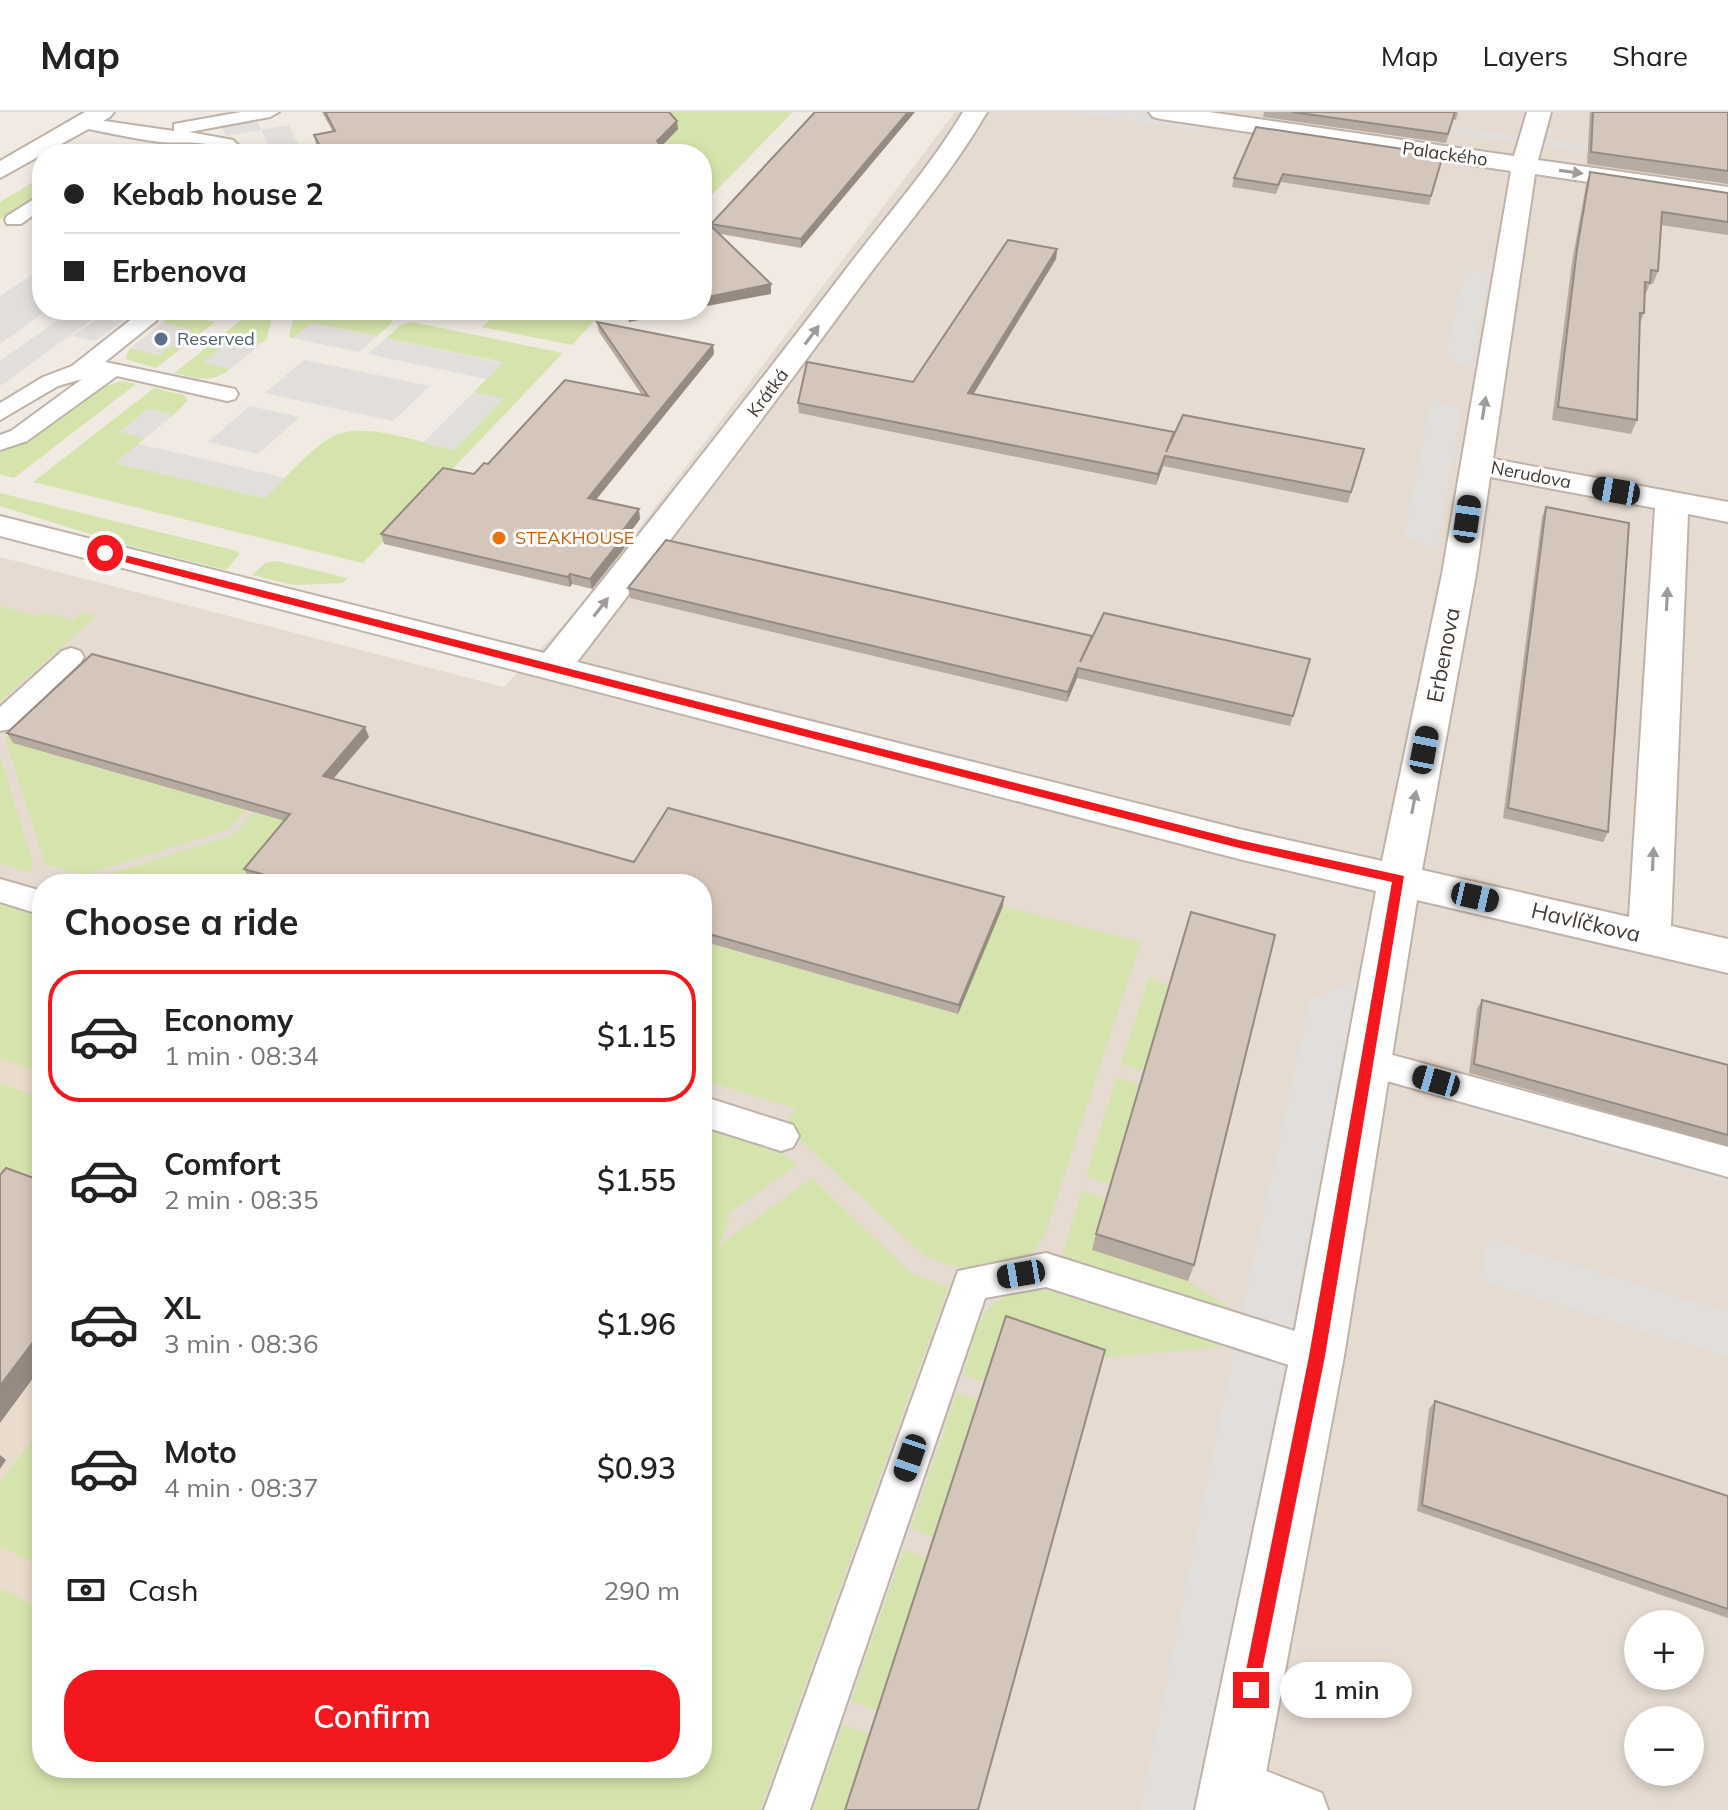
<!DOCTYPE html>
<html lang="en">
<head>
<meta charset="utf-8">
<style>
  :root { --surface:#fff; --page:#f2f2f2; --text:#222; --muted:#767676; --line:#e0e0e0; --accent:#f3171e }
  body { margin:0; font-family:Mulish,sans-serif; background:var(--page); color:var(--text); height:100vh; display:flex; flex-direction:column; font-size:30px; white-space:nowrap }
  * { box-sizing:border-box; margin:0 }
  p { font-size:26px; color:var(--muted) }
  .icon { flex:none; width:44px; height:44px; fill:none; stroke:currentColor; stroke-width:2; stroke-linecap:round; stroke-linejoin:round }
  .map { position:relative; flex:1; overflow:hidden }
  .panel { position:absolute; left:32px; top:762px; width:680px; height:904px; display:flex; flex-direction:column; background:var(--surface); border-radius:32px; box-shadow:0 4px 12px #0003 }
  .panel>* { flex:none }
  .guide { position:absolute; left:32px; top:32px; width:680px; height:176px; border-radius:32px; box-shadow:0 4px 12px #0003; display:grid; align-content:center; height:176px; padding:0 32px; background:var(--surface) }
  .buttons { position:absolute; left:1624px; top:1498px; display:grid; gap:16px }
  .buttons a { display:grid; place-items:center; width:80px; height:80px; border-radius:50%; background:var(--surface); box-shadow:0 4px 12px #0003; font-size:40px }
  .end { position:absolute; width:36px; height:36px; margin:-18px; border:10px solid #f3171e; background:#fff; box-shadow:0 0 0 4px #fff }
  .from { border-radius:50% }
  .bubble { position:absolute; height:56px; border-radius:28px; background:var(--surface); box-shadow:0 4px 12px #0003; font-size:26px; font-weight:600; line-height:56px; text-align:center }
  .car { position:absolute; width:24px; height:48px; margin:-24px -12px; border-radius:10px; box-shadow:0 0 6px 2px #0007; background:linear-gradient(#222 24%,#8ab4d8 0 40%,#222 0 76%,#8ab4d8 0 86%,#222 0) }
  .guide b { display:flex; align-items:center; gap:28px; height:76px; font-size:30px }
  .guide b+b { border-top:2px solid var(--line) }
  .guide i { width:20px; height:20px; background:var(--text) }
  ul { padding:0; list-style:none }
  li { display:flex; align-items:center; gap:24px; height:132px; margin:0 16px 12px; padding:0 16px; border:4px solid transparent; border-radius:32px }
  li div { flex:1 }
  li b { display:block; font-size:30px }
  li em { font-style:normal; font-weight:600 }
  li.selected { border-color:var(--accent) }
  li>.icon { width:72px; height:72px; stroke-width:1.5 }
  h2 { padding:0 32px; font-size:36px; line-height:96px }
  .pay { display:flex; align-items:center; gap:20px; height:88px; padding:0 32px; font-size:30px }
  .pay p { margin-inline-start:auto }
  .button { display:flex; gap:16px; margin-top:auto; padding:16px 32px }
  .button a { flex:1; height:92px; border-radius:32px; background:var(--accent); color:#fff; font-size:32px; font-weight:600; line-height:92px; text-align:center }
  header { display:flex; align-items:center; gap:48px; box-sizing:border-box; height:112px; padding:0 40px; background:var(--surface); border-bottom:2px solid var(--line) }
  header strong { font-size:38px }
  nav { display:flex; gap:44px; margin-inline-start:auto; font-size:28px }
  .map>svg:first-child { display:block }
  .residential { fill:#e5dbd1; fill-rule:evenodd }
  .education { fill:#eadccd }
  .green { fill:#d5e4ac }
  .parking { fill:#e1dedb }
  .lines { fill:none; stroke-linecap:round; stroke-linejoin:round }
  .service-casing { stroke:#bfb3a9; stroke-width:4 }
  .minor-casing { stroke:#bfb3a9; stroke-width:4 }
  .service { fill:#fff; fill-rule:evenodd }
  .minor { fill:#fff; fill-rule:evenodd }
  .wall { fill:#b7aaa1 }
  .shaded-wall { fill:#958b83 }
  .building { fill:#d5c6bb; stroke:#958b83; stroke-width:2 }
  .oneway { fill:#a09c99 }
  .route { fill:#f3171e }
  .service-dot { fill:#5c6f8a; stroke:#fff; stroke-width:3 }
  .food-dot { fill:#e8710a; stroke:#fff; stroke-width:3 }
  .labels { text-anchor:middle; stroke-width:6; stroke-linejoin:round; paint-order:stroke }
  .far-street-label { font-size:18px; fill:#423a33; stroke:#fff }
  .far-service-label { font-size:18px; fill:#4e5e75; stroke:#fff; text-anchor:start }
  .far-food-label { font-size:18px; fill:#c56008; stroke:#fff; text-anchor:start }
  .street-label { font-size:22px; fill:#423a33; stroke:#fff }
</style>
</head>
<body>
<header>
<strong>Map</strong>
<nav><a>Map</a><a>Layers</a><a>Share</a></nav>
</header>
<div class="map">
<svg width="1728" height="1698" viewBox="0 0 1728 1698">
  <rect width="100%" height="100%" fill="#f1eae3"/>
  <!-- residential -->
  <path class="residential" d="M955,0H1728V1698H0V445L504,575L574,502ZM42,772H702V1656H42ZM1638,1512H1690V1564H1638ZM1638,1608H1690V1660H1638Z"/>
  <!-- education -->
  <path class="education" d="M0,841L42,855V1583L0,1646Z"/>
  <!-- green -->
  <path class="green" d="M662,0H793L704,91L702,42H661L658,38Z
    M42,65V81L0,107V90Z
    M347,198L391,206L392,211L377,224L312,211L293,226L289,225L295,200L335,208Z
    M500,198H604L572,233L482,215Z
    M171,200L215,210L156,256L125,247L130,236L159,243L192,218L163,211Z
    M269,202L272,204L267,227L262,231L236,225L204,250L230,257C211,272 197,266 174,261L245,205Z
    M412,210L563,241L363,451L33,370L154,276L184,283L188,288L174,303L148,297L121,319L145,326L116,351L265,386C284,368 312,334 336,323C366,310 422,331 454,338L503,287L474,280L502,250L386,226L401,213Z
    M122,269L136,272L14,366L0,362V340L23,331L95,277Z
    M0,381L237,439L240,442L226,458L122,432L0,394Z
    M277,449L348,466L343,471L293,473L252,463L265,451Z
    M0,494L37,504L42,500L73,508L82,500L96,504L0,590Z
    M88,550L246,697L229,717L84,763L45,752L5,626Z
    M0,644L34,755L29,760L0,751Z
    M254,700L296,712L244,772H91L96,767L235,722Z
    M0,790L42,804V961L0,946Z
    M1003,794L1141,830L1044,1125L1034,1139L1020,1148L972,1160L925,1144L789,1018L787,1012L795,996L702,968V829L958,902Z
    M1149,866L1170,873L1144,959L1121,952Z
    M1117,965L1140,973L1111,1072L1086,1064Z
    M0,971L42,986V1066L17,1058L0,1078Z
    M702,1013L776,1037L797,1053L725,1104L730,1108L718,1134L812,1066L912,1162L948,1175L760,1698H0V1477L42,1497V1656H702Z
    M1082,1079L1107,1087L1092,1138L1188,1169L1231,1197L1062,1144Z
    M1028,1177L1054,1180L1224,1234L1102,1246L986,1270L964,1263C978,1219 976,1187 1028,1177Z
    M957,1281L979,1288L936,1426L911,1416Z
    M42,1314V1454L0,1435V1371Z
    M904,1437L928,1447L879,1600L851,1588Z
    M843,1612L871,1623L847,1698H813Z"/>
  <!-- parking -->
  <path class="parking" d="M1069,0H1137L1191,8L1200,19Z
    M1295,0H1348L1728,53V60Z
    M257,9L261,18L289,13L303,42H273L261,18L226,24L222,15Z
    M1466,155L1489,162L1471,255L1444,246Z
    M42,156V198H47L0,232V184Z
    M72,198L104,199L0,274V249Z
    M106,200L129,204L95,229L72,224Z
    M163,211L193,218L159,243L130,236Z
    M312,211L377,224L359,240L293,226Z
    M236,225L262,231L230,257L203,250Z
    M386,226L503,251L487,267L368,242Z
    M304,248L430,274L393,309L265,281Z
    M474,280L504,286L454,338L423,331Z
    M1431,288L1462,296L1437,437L1404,424Z
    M250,294L300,305L258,342L208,330Z
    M149,297L174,303L145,326L120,320Z
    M138,332L286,366L265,386L115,351Z
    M1356,868L1201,1698H1140L1243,1195L1310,887Z
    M1476,983L1728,1054V1071L1474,999Z
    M1487,1126L1728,1200V1245L1481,1169Z"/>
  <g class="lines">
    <!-- service casing -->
    <g class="service-casing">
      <path id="service" d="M241,0H279L270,5L189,20L233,28L247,42H228C210,26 181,32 160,30C135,27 109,21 84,16L75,11L84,6L174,19V12Z
        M42,82V97L21,112H7L5,108L7,104Z
        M143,198H163L156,209L105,250L235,277L238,282L235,287L227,289L117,264L27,329L0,338V323L11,319L82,267L58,274L0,308V291L43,265L72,254Z
        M71,536L80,539L84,545L80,551L10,617L0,619V595L62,539Z
        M0,767L42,779V803L0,790Z
        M1367,936L1728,1035V1065L1355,960L1350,950L1355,940Z
        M702,984L793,1013L799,1024L793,1035L781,1039L702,1014Z
        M1046,1141L1317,1226L1331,1231L1336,1244L1331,1257L1317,1262L1046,1175L985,1186L810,1698H764L958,1159Z
        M1233,1646L1322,1681L1328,1698H1247L1217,1685L1210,1669L1217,1653Z"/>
    </g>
    <!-- minor casing -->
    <g class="minor-casing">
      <path id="minor" d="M85,0H114L110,5L0,66V49Z
        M963,0H987C951,62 905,115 862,172C769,299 673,425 577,550L1239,717L1382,749L1442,462L1511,59L1161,7L1153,5L1149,0H1209L1514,44L1527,0H1551L1538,48L1728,75V91L1535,62L1493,347L1728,390V410L1688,402L1671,814L1728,827V861L1417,788L1344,1244L1259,1698H1195L1290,1244L1376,779L1239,747L0,424V404L544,541C644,417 743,292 840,165C881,110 928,59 963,0ZM1490,365L1655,396L1629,805L1422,758L1476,462Z"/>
    </g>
    <!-- service -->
    <use href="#service" class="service"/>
    <!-- minor -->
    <use href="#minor" class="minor"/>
  </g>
  <!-- wall -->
  <path class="wall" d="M322,0H669L678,17L661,34L668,42H322L316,32L314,23L333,20Z
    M815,0L801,136L720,122L771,182L711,114V112Z
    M1264,0H1458L1456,8L1453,7L1446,31L1263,5Z
    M1590,0H1728V72L1587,52Z
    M1443,43L1429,93L1281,70L1276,82L1232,75L1234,66Z
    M1590,60L1728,81V123L1661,113L1658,159L1653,172L1650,171L1645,184L1644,201L1640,211L1637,308L1631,322L1552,308L1572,150L1586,73Z
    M1057,137L1056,147L973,282L1173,325L1364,337L1348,391L1163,354L1156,373L799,301L798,291L913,270Z
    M288,198H347L336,208Z
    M597,210L713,233L714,242L596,388L640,407L629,422L630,429L592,477L572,472L570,475L384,432L381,422L488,352L642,283L599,220Z
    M1546,395L1608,720L1603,730L1503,706L1542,405Z
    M628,476L1092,524L1091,528L1310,547L1290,614L1077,566L1067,590L630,486Z
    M7,621L369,625L333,667L634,750L1003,794L958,902L702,829V772H268L249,766L244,757L285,709L13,631Z
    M1482,888L1728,953V1034L1469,961L1477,897Z
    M1096,1122L1194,1153L1188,1169L1092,1138Z
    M1435,1289L1728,1384V1506L1417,1399L1429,1297Z"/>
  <!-- shaded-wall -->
  <path class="shaded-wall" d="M908,0H915L801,136V127Z
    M677,9L678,17L658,38L657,29Z
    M1057,137L1056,147L968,291V281Z
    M771,172V182L702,195V186Z
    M333,198H347L336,208Z
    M642,198H690L629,210L627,201Z
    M713,233L714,242L589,396L588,386Z
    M1165,344L1163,354L1156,373L1158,362Z
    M639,397L640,407L629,422L630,429L592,477L590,467L623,418Z
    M570,462L572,472L570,475L568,465Z
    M1078,556L1077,566L1067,590L1068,580Z
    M365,615L369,625L327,674L323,664Z
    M1004,785L1003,794L958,902L959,893Z
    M42,1218V1254L0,1311V1274Z
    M0,1343L6,1348L0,1357Z"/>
  <!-- building -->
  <path class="building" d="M325,0H669L677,9L657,29L668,42H324L314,23L335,19Z
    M815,0H908L801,127L711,112Z
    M1292,0H1455L1448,22Z
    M1593,0H1728V59L1591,40Z
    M1256,15L1443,43L1431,84L1283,62L1278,73L1234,66Z
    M1590,60L1728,81V110L1662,100L1658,159L1651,158L1650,171L1645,170L1644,201H1640L1637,308L1558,295L1577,137Z
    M710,113L771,172L702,186V121Z
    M1008,128L1057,137L968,281L1174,320L1166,340L1183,303L1364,337L1351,380L1165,344L1158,362L798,291L807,250L913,270Z
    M597,210L713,233L588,386L639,397L623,418L628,419L590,467L570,462L568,465L381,422L443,356L474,362L484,351L488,352L565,268L648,284Z
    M1546,395L1629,411L1608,720L1508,696Z
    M666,428L1092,524L1080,550L1104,501L1310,547L1293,604L1078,556L1068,580L628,476Z
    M92,542L365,615L323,664L634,750L668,696L1004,785L959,893L702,820V772H296L244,757L290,702L7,621Z
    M1191,800L1275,823L1194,1153L1096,1122Z
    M1482,888L1728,953V1023L1474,952Z
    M6,1056L42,1069V1218L0,1274V1063Z
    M1006,1204L1105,1238L978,1698H845Z
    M1435,1289L1728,1384V1497L1422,1393Z"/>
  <!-- one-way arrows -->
  <defs><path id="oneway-solid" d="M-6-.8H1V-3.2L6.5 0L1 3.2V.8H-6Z" transform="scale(2)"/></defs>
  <g class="oneway">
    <use href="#oneway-solid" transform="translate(1571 60) rotate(8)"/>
    <use href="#oneway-solid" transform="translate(812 223) rotate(-53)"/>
    <use href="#oneway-solid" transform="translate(1484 296) rotate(-81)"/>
    <use href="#oneway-solid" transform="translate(1667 487) rotate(-87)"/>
    <use href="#oneway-solid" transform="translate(601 495) rotate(-52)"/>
    <use href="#oneway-solid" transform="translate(1414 690) rotate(-79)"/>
    <use href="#oneway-solid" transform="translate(1653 747) rotate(-87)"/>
  </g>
  <!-- route -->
  <path class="route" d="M105,438L1239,728L1404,764L1325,1244L1257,1584L1251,1587L1244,1584L1242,1578L1309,1244L1392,770L1239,736L101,444L100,441Z"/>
  <!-- markers -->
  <circle class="service-dot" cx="161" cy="227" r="8"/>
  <circle class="food-dot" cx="499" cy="426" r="8"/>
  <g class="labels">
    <!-- far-street labels -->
    <g class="far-street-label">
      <text transform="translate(1445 42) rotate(8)" y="6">Palackého</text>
      <text transform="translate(768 281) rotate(-53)" y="6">Krátká</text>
      <text transform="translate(1531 363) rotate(11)" y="6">Nerudova</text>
    </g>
    <!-- far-service labels -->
    <g class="far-service-label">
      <text x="177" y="233">Reserved</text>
    </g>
    <!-- far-food labels -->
    <g class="far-food-label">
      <text x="515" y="432">STEAKHOUSE</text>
    </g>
    <!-- street labels -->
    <g class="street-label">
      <text transform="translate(1443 543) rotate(-79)" y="8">Erbenova</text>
      <text transform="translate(1586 810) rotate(13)" y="8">Havlíčkova</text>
    </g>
  </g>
</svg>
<div class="buttons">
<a>+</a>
<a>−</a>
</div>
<i class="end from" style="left:105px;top:441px"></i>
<i class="end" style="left:1251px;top:1578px"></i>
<div class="bubble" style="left:1280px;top:1550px;width:132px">1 min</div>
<i class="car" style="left:1616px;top:379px;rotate:280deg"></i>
<i class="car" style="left:1467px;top:407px;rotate:8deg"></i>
<i class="car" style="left:1424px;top:638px;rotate:11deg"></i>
<i class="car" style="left:1475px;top:785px;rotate:103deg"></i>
<i class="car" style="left:1436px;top:969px;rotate:286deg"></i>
<i class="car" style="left:1021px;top:1162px;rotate:260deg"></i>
<i class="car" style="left:910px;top:1346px;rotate:199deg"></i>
<div class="guide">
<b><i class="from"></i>Kebab house 2</b>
<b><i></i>Erbenova</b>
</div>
<section class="panel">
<h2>Choose a ride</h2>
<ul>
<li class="selected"><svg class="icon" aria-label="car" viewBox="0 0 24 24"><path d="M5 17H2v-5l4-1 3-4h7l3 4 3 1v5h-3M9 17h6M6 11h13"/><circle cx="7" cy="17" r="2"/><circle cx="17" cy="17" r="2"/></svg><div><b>Economy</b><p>1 min · 08:34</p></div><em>$1.15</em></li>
<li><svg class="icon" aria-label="car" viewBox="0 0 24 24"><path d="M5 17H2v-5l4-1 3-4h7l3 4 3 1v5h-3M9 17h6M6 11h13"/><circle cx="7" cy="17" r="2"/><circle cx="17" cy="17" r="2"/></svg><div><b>Comfort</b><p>2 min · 08:35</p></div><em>$1.55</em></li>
<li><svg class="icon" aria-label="car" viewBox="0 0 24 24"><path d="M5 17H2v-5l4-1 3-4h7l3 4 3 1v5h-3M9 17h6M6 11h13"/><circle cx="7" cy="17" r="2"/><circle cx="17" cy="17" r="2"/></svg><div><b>XL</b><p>3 min · 08:36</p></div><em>$1.96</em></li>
<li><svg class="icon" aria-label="car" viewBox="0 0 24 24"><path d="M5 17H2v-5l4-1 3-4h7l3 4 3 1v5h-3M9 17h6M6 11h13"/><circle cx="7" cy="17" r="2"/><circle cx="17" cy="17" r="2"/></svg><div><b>Moto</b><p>4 min · 08:37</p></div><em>$0.93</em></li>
</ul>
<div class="pay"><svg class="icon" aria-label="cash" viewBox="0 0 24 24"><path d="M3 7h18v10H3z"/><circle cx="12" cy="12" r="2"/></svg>Cash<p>290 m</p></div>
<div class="button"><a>Confirm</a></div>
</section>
</div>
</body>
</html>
